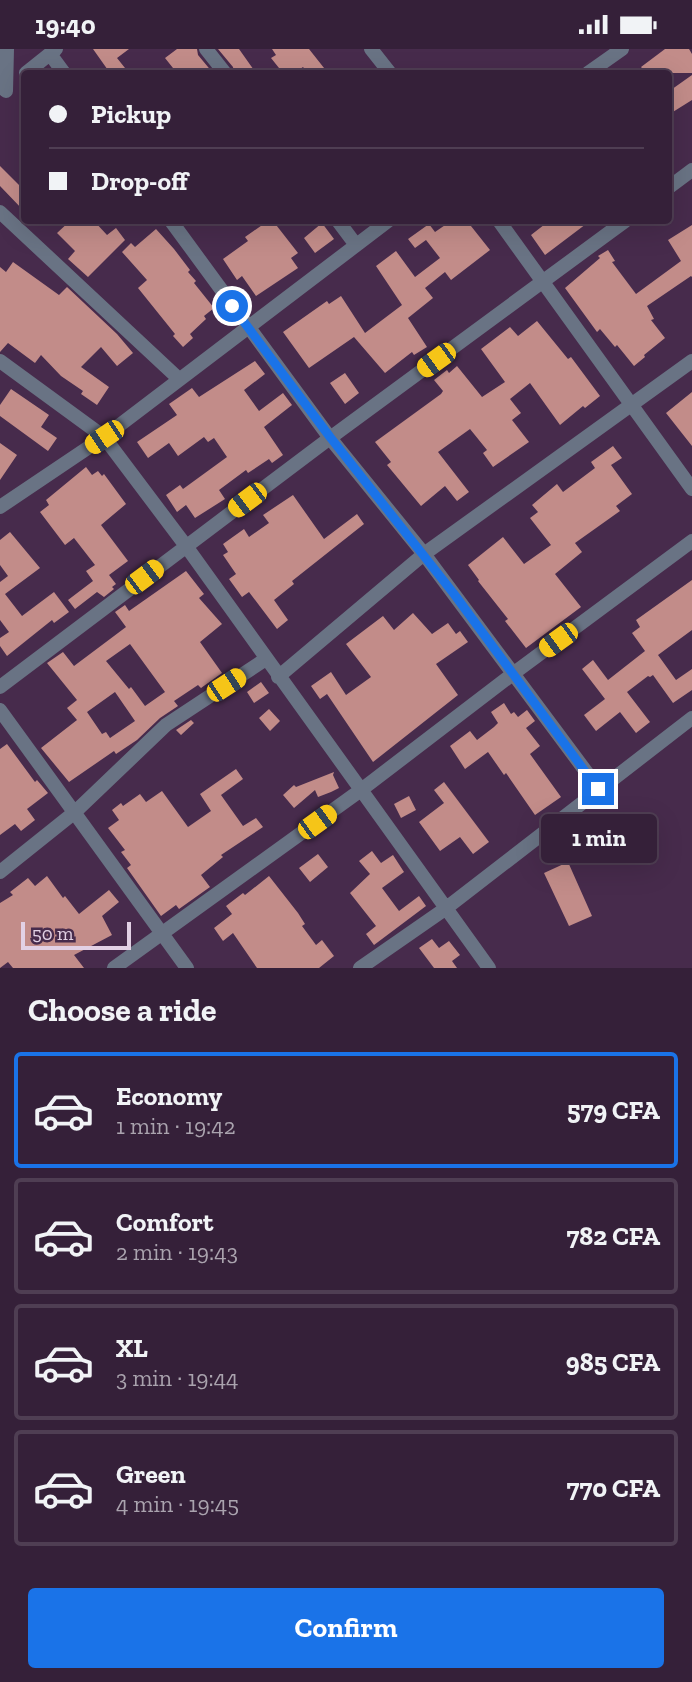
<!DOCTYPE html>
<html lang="en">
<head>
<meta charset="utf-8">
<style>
  :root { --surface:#352039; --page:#3d2841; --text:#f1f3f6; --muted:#aaa3ae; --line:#4f3e53; --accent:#1a73e8 }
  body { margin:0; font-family:"Zilla Slab",serif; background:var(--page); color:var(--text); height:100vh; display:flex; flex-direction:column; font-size:26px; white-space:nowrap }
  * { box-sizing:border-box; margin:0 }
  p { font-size:23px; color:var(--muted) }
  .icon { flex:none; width:38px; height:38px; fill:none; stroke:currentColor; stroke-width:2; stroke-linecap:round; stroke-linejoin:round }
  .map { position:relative; height:919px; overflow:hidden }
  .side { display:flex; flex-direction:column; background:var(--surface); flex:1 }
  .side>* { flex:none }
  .banner { position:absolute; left:21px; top:21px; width:651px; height:154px; border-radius:7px; box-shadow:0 7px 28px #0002,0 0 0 2px var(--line); display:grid; align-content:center; height:154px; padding:0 28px; background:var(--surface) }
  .scale { position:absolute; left:21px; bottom:18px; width:110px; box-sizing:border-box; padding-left:7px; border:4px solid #e2d1e5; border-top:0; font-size:19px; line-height:24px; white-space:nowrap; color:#e2d1e5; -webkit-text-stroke:5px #472b4c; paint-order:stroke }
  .end { position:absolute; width:32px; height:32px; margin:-16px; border:9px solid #1a73e8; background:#fff; box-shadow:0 0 0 4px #fff }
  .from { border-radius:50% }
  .bubble { position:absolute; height:49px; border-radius:7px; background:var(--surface); box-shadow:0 7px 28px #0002,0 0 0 2px var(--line); font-size:23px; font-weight:800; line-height:49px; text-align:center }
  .car { position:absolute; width:21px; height:42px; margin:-21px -10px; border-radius:9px; box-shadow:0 0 5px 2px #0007; background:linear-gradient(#f5c518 24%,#345 0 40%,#f5c518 0 76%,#345 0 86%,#f5c518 0) }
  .banner b { display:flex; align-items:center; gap:24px; height:66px; font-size:26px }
  .banner b+b { border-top:2px solid var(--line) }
  .banner i { width:18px; height:18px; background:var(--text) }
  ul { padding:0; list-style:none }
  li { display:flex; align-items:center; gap:21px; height:116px; margin:0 14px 10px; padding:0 14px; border:4px solid var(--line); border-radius:7px }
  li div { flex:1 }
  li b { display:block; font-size:26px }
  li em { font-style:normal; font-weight:800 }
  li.on { border-color:var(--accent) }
  li>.icon { width:63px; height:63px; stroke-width:1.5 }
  h2 { padding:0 28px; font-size:32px; line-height:84px }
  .button { display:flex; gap:14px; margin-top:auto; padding:14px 28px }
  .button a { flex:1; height:80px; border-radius:7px; background:var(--accent); color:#fff; font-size:28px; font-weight:800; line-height:80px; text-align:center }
  .status { display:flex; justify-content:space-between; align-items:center; height:49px; padding:0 35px; background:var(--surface); direction:ltr }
  .status svg { height:19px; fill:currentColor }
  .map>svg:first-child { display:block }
  .building { fill:#c28c89; fill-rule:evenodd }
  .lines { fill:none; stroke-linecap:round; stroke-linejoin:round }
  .minor { stroke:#697384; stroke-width:14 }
  .route { stroke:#1a73e8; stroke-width:9 }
</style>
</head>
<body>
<div class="status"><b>19:40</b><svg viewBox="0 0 49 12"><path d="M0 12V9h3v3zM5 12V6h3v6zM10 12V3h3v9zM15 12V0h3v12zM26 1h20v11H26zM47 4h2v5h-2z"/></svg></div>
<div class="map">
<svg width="692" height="919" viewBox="0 0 692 919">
  <rect width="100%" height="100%" fill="#472b4c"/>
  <!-- building -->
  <path class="building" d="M93,0H129L117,9L129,24H110Z
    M177,0H197L198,6L213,24H177L165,9Z
    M218,0H239L256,24H234L233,18Z
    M272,0H309L328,24H308L303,18L294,24H283L271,9L276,6Z
    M665,0H689L692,5V24H646L641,18Z
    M692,26V51L668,66V43Z
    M0,117L24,141V162L0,137Z
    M70,172H94L107,186L116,179L125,191L88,228L68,210L75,202L57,184Z
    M268,172H273L298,204L291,209L298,219L256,247L242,227L237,231L223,210L248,192L245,188Z
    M451,172H467L490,201L451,231L445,223L425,239L433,249L408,269L427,298L414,306L412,303L385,324L354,288L309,319L283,283L327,252L329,255L341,247L365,284L402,256L376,217L396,202L415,228L440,209L426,191L415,199L408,190L429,175L435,183Z
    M549,172H590L545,206L531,186Z
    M322,174L334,190L315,204L304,189Z
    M692,176V228L691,227L647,257L654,270L651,271L665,289L644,306L645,308L634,317L617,296L615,298L600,280L597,283L565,239L600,209L598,207L608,201L615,212L612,213L636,245L681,212L668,191Z
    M156,180L174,200L190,221L188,223L196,232L194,234L214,259L204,267L206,270L190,285L193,289L183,298L173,287L175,285L138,239L147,231L122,203L131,194L135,198Z
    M13,213L59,246L67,238L117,285L133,304L117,317L101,298L81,318L109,338L97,356L81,345L83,342L61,327L41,306L35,314L8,294L0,303V218L6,223Z
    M537,272L568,310L571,308L600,347L585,359L583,357L560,376L530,334L510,350L521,364L512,371L529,393L493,418L483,404L487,401L470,380L438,403L469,443L457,452L445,437L421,457L387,416L391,413L375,393L441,345L443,342L434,331L447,321L449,324L457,317L482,348L505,333L481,300L510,278L518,287Z
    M255,312L265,325L244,341L259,362L283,344L292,356L264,378L283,406L272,414L269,410L248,424L246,421L219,441L225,450L195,469L186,456L177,463L166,446L180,436L183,440L227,408L214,389L208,393L204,388L178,407L169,394L148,409L137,393L177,366L169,355L192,339L199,348Z
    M345,324L359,344L345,355L330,334Z
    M11,340L49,366L41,378L57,389L48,402L0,367V356Z
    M692,343V397L666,364Z
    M0,394L17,406L0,431Z
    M613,397L622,409L611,416L632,445L616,457L620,462L575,494L582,503L555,525L581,558L526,599L505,572L508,570L478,532L479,531L468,516L503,488L524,515L551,496L530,469L538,463L532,456L557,435L563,443L595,419L591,413Z
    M86,418L92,426L98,422L102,427L104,425L126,455L101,476L128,512L109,526L116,535L112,538L114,540L104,548L97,543L75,560L68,551L93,532L86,522L95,516L74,489L65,496L40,463L49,456L46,451Z
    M293,446L324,490L357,465L364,475L292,532L294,535L274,551L288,571L277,580L249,543L242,548L229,530L236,525L223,506L228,503L223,495L244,480L249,488L269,474L263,466Z
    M10,483L40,519L5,545L22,567L54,543L69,563L54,574L52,571L7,607L0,597V589L9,583L0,571V533L8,527L0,516V491Z
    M186,522L204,545L199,549L222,575L200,593L222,624L201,639L198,636L174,652L178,657L160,669L137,691L116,705L114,702L69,733L41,699L77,671L67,659L77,651L47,614L63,603L74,617L126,578L115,563L125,556L129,562ZM130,595L165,643L145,657L131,638L129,640L106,612ZM115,643L135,672L110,689L106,683L102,685L87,663Z
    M692,531V581L658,606L676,631L692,620V641L673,654L653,626L650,628L648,627L627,643L650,673L636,684L620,663L596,682L584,666L605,650L582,620L593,611L608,631L645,602L632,584L640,578L636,571Z
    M413,564L432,585L448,574L456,585L460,582L468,593L436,615L458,646L373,713L327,645L320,650L311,637L331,623L346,646L371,628L346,595L383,567L394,581Z
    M261,633L269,644L254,654L247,643Z
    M504,654L511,665L514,663L518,668L527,661L535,672L526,679L540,697L530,705L561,748L535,766L506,724L504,726L488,703L465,720L450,697L470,682L477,691L494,678L498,674L491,663Z
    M269,660L280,672L270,682L259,669Z
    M191,671L194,674L181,686L176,681Z
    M7,695L35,733L37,731L48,744L27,760L35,771L21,782L15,775L0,786V700Z
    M236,720L243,730L221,746L243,777L256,769L263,778L221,806L223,808L201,826L210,838L179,860L176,856L161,867L127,819L131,816L121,803L125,801L108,779L119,771L112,761L121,754L123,757L140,745L146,753L162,742L188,778L211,762L200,745Z
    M334,723L333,726L339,739L331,743L318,748L315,741L294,759L283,746L294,736L296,738Z
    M444,733L489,793L473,805L460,788L440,802L419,773L444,754L434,741Z
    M409,747L416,761L401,769L394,755Z
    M372,802L381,814L393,806L404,823L382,839L399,862L419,847L426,857L374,896L366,885L376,877L350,844L370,825L359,812Z
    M318,805L328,818L310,833L299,819Z
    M568,813L592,867L569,877L544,824Z
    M47,827L63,849L65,847L79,865L109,841L119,853L102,867L112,886L74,906L84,919H13L8,913L0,919V854L13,846L10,843L28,829L35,837Z
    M269,827L298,864L305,875L302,877L316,896L322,891L334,907L319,919H257L233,884L223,892L214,879L232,865L226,857L243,844L245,846Z
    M432,890L439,899L449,892L460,906L452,912L457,919H434L419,899Z"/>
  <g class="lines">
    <!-- minor -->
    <path class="minor" d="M206,0L225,24
      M371,0L390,24
      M50,5L64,24
      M26,24L56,0
      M588,24L622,0
      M6,42L7,0
      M668,139L692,121
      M0,163L179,330
      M171,172L330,389L424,505L599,740
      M338,172L356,196
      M499,172L692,440
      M0,312L104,388L186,497L489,919
      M0,458L104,388L388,172
      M278,628L424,505L692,312
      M0,638L330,389L625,172
      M0,661L187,919
      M0,823L75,763L166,676L266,610
      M114,919L361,741L514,624L692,492
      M360,919L445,860L692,669"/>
  </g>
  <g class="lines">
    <!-- route -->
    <path class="route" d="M232,257L330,388L454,545L598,740"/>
  </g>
</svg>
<div class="scale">50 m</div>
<i class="end from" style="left:232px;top:257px"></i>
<i class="end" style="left:598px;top:740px"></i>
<div class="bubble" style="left:541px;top:765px;width:116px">1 min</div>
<i class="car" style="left:436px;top:311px;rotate:234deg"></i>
<i class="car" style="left:104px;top:388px;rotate:236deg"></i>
<i class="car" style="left:247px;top:451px;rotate:233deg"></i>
<i class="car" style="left:144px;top:528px;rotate:53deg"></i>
<i class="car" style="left:558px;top:591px;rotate:234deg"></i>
<i class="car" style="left:226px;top:636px;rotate:57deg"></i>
<i class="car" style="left:317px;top:773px;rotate:54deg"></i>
<div class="banner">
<b><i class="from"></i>Pickup</b>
<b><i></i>Drop-off</b>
</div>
</div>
<section class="side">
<h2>Choose a ride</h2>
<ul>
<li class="on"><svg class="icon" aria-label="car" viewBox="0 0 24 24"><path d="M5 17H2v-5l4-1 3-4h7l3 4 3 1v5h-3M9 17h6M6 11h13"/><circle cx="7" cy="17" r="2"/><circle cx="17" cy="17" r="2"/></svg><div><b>Economy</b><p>1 min · 19:42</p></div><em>579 CFA</em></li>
<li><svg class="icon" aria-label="car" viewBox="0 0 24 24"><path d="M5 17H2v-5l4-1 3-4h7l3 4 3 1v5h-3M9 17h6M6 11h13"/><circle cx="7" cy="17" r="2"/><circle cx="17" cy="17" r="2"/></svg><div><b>Comfort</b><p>2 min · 19:43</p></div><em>782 CFA</em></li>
<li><svg class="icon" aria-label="car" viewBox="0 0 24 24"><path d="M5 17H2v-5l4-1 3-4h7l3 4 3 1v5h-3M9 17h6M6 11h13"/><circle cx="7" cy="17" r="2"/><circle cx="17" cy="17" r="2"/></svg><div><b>XL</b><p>3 min · 19:44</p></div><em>985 CFA</em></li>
<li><svg class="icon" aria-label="car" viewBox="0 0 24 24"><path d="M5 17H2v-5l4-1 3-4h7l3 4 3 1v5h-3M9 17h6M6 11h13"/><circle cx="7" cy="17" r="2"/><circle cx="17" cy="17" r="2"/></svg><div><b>Green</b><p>4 min · 19:45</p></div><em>770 CFA</em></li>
</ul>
<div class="button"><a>Confirm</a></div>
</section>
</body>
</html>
